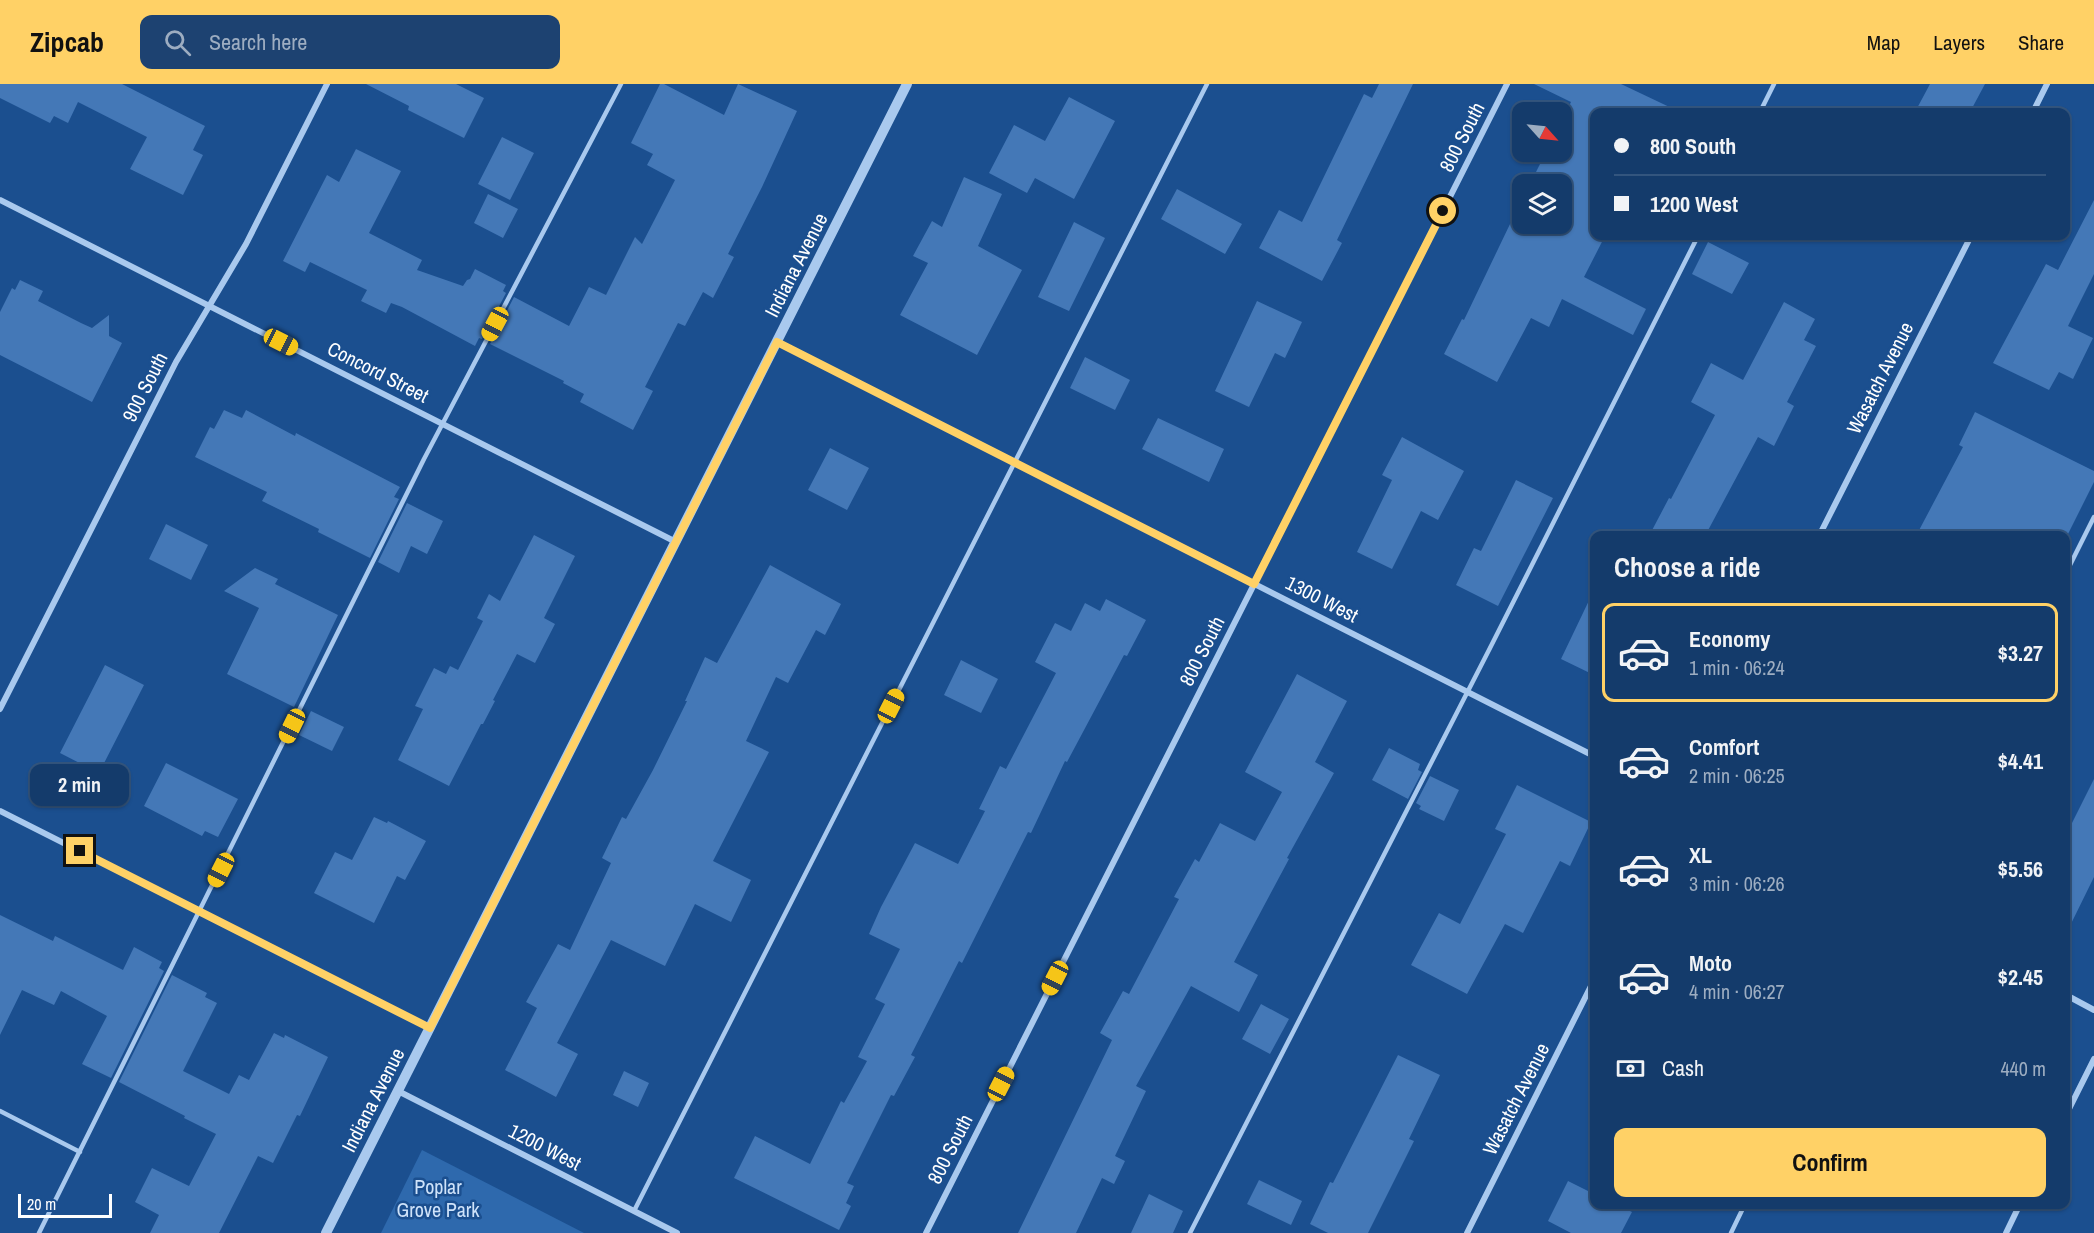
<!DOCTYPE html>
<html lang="en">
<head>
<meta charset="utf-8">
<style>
  :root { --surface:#143b6b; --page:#1d4271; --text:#f1f3f6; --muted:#9dadc1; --line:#33557e; --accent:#ffd166 }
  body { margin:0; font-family:"Archivo Narrow",sans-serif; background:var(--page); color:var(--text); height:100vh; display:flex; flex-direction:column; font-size:22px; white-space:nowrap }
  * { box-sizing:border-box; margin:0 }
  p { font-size:20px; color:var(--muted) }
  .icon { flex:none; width:33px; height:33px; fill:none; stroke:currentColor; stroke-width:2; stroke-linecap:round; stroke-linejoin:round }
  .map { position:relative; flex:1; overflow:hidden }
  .sheet { position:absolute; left:1590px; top:447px; width:480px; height:678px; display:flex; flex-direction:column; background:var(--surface); border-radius:12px; box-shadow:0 2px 4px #0004,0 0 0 2px var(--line) }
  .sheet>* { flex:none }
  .banner { position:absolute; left:1590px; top:24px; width:480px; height:132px; border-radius:12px; box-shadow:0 2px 4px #0004,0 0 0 2px var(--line); display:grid; align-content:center; height:132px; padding:0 24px; background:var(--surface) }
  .needle { width:39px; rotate:117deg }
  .fabs { position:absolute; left:1512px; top:18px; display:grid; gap:12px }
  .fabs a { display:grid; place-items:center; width:60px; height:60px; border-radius:12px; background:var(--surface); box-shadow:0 2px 4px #0004,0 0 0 2px var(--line); font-size:30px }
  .scale { position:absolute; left:18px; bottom:15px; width:94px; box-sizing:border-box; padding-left:6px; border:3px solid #fff; border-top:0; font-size:16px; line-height:21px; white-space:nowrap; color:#fff; -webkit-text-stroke:4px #1b4f8f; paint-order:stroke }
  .end { position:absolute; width:27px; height:27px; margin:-14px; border:8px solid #ffd166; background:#111; box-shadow:0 0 0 3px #111 }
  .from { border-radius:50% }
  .bubble { position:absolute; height:42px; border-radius:12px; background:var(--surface); box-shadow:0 2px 4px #0004,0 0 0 2px var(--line); font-size:20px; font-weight:800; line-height:42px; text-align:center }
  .car { position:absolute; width:18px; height:36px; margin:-18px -9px; border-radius:8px; box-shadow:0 0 4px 2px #0007; background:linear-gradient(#f5c518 24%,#345 0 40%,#f5c518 0 76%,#345 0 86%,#f5c518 0) }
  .banner b { display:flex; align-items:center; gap:21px; height:57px; font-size:22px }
  .banner b+b { border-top:2px solid var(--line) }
  .banner i { width:15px; height:15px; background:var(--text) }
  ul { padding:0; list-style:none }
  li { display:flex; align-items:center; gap:18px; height:99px; margin:0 12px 9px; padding:0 12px; border:3px solid transparent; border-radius:12px }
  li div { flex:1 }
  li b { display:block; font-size:22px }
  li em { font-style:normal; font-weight:800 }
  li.active { border-color:var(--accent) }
  li>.icon { width:54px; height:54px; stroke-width:1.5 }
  h2 { padding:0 24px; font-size:27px; line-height:72px }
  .pay { display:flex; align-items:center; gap:15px; height:66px; padding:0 24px; font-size:22px }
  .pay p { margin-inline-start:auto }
  .button { display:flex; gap:12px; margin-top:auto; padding:12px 24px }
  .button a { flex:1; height:69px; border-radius:12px; background:var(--accent); color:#111; font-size:24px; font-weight:800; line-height:69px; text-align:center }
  header { display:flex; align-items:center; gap:36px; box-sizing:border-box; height:84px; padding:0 30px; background:var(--accent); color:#111 }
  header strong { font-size:28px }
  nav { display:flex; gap:33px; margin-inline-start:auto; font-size:21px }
  .search { width:420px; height:54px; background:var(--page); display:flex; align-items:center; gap:15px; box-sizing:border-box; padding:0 21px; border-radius:12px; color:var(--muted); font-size:22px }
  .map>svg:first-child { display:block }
  .green { fill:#2e69ad }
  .building { fill:#4478b7 }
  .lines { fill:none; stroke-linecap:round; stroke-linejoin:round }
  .service { stroke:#a9c9ee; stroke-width:4.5 }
  .minor { stroke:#a9c9ee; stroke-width:6 }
  .tertiary { stroke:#a9c9ee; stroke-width:10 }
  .route { stroke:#ffd166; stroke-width:8 }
  .labels { text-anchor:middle; stroke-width:5; stroke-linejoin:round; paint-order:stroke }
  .street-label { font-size:20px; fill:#fff; stroke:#1b4f8f }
  .park-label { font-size:20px; fill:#cfe3fa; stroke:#1b4f8f }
</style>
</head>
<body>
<header>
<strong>Zipcab</strong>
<div class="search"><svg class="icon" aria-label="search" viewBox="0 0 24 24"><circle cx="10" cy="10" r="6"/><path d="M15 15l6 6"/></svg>Search here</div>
<nav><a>Map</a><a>Layers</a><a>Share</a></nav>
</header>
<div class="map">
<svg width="2094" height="1149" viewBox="0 0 2094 1149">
  <rect width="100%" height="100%" fill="#1b4f8f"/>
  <!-- green -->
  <path class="green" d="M422,1066L584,1149H381Z"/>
  <!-- building -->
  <path class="building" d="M0,0H122L205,42L193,66L203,71L183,111L130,85L147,53L78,18L68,39L54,32L50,39L0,14Z
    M366,0H456L484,14L464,54L408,26L409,22Z
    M660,0H664L724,31L738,0L797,27L762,103L728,170L734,173L713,214L703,208L685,242L678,239L645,303L653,307L633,346L580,318L584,310L563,299L564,297L490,260L514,213L569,242L589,203L606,211L635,153L642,160L675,96L647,81L653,70L631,59Z
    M1379,0H1413L1337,156L1342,159L1322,197L1259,164L1279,126L1302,138L1364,10L1372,14Z
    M1534,0H1621L1680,28H1594V152H1605L1584,193L1646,225L1633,251L1562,215L1549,243L1531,234L1497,298L1444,270L1462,235L1464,236L1522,115V140H1562V100H1530L1546,68H1562V36L1571,18Z
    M1930,0H1985L1970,28H1915Z
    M1069,13L1115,37L1074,115L1035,94L1027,109L989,89L1014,41L1045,57Z
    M502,53L534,69L510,116L478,100Z
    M356,65L401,87L369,149L422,176L417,186L463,202L467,196L470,195L475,185L506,201L503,207L506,209L482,255L479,254L475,262L402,223L391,219L386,229L361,217L367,206L310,178L305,188L283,177L327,91L339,98Z
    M964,93L1002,110L978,162L1022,186L977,271L900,231L928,179L913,172L932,137L942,143Z
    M1177,105L1242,140L1225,170L1161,135Z
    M488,110L518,125L503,154L474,139Z
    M2094,116V190L2068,242L2093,254L2073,295L2059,288L2049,306L1993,279L2046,180L2058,186Z
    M1074,138L1105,154L1069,227L1038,213Z
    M1708,158L1749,179L1732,210L1692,190Z
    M20,196L43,207L38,217L81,239L92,244L109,231V252L122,259L92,318L0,271V228L12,204L15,206Z
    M1257,217L1302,238L1285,274L1275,269L1249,323L1215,307Z
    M1784,218L1815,235L1804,256L1816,262L1787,318L1794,322L1774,362L1758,353L1705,452H1649L1669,414L1671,415L1715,331L1691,318L1711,279L1743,296Z
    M1085,273L1130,296L1115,326L1070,304Z
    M224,326L242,334L246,326L295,352L296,349L400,403L394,413L399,415L370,474L318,448L319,445L262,417L267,408L195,373L210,343L214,345Z
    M1975,328L2094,387V398L2067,452H1916L1963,363L1959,361Z
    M1158,334L1224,365L1209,398L1142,365Z
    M1402,353L1464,387L1438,436L1421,427L1392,485L1357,468L1392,396L1382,391Z
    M830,364L869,384L847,426L808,406Z
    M1516,396L1553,414L1498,522L1456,501L1474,464L1481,467Z
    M407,419L443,437L427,470L411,462L399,489L378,478Z
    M166,440L208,461L191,496L149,475Z
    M534,451L575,472L544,534L555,540L535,579L517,570L493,616L495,617L483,640H481L449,702L398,676L423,625L415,622L434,584L446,590L450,582L458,586L483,537L477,534L489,510L500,517Z
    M770,481L841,520L825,551L816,546L788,599L776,593L746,657L769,668L713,777L751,796L731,838L695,820L665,882L611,856L557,959L578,970L556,1013L505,986L537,924L526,918L558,860L570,866L611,779L602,774L622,733L626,735L653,686L687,617H685L705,573L717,579Z
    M255,484L278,495L275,500L338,531L294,623L227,590L259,524L224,507Z
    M1594,506V591L1561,575Z
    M1106,515L1146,536L1127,572L1124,571L1067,678L1065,677L1031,749L1028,748L962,879L959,877L911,971L915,973L894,1012L891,1011L847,1099L854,1102L846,1119L851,1122L839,1146L734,1094L755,1052L810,1080L841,1017L844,1019L867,977L858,973L885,920L875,915L900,865L869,850L881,823L915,759L958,780L985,727L979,725L1000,682L1006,685L1056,589L1035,578L1055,539L1071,547L1085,519L1100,527Z
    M961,576L998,595L981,629L944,611Z
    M105,581L144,601L99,689L60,669Z
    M1297,590L1347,617L1315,678L1334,689L1287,774L1289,775L1234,878L1258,891L1239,928L1191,902L1136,1002L1146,1007L1115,1072L1125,1077L1114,1100L1102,1094L1076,1149H1018L1112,956L1100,949L1123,907L1129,910L1179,815L1174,813L1195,775L1199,778L1220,739L1255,757L1282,708L1245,688Z
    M311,627L344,643L332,667L299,651Z
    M1389,664L1420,680L1418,686L1422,688L1408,715L1372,696Z
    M166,679L238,715L218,753L205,747L202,752L144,722Z
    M1430,692L1459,706L1444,737L1419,725L1421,722L1416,719Z
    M2094,695V793L2066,850V751Z
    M1517,701L1591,738L1570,782L1560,777L1523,849L1505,840L1467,910L1411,881L1439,829L1460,840L1506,750L1495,745Z
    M374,733L387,739L388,737L426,757L405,796L397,792L374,839L314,809L335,768L352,776Z
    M0,831L53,857L55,852L123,886L134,863L162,878L159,884L164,887L111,994L82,980L107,932L61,907L54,921L22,906L0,951Z
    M172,891L207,909L205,913L217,919L183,987L229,1010L239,991L249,996L274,949L284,954L285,951L328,973L300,1032L297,1031L273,1079L258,1072L219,1149H150L159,1131L135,1118L152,1084L189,1102L216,1050L184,1034L185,1032L119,998Z
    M1261,920L1289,935L1270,970L1242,955Z
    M1398,971L1440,991L1409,1055L1414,1057L1368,1149H1328L1310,1140L1330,1098L1333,1099Z
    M624,987L649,999L638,1023L613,1011Z
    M1259,1096L1302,1117L1291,1141L1247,1120Z
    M1568,1097L1594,1110V1120H1616L1632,1128L1621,1149H1571L1548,1137Z
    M1149,1110L1183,1127L1173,1149H1131Z"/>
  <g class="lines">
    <!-- service -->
    <path class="service" d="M1760,28L1774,0
      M2066,489L2094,433
      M0,1027L80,1068
      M634,1127L1207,0
      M39,1149L424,375L621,0
      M1190,1149L1489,566L1698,152
      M1731,1149L1745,1120"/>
    <!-- minor -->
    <path class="minor" d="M2033,28L2047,0
      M0,116L676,458
      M777,258L1594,672
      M1819,452L1971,152
      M0,625L176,278L246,160L327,0
      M0,727L430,944
      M2066,911L2094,926
      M398,1007L677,1149
      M2066,1031L2094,975
      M926,1149L1507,0
      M1467,1149L1594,896
      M2006,1149L2020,1120"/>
    <!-- tertiary -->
    <path class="tertiary" d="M326,1149L907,0"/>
  </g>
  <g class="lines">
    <!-- route -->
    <path class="route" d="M80,767L430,944L777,258L1254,500L1443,127"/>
  </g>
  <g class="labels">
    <!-- street labels -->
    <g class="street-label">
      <text transform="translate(1462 53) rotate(-63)" y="7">800 South</text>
      <text transform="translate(796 181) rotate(-63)" y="7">Indiana Avenue</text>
      <text transform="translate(378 288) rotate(27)" y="7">Concord Street</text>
      <text transform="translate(1880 294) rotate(-63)" y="7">Wasatch Avenue</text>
      <text transform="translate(145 303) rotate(-63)" y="7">900 South</text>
      <text transform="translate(1322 515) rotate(27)" y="7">1300 West</text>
      <text transform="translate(1202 567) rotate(-63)" y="7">800 South</text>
      <text transform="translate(1516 1015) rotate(-63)" y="7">Wasatch Avenue</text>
      <text transform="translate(373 1016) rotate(-63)" y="7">Indiana Avenue</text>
      <text transform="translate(545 1063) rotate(27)" y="7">1200 West</text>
      <text transform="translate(950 1065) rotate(-63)" y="7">800 South</text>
    </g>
    <!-- park labels -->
    <g class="park-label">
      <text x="438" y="1110">Poplar<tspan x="438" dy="23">Grove Park</tspan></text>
    </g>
  </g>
</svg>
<div class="fabs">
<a><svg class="needle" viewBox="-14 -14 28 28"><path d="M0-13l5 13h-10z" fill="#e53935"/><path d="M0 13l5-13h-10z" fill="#9dadc1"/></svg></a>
<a><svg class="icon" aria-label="layers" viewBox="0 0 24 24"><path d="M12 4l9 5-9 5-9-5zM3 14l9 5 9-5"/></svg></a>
</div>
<div class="scale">20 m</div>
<i class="end from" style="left:1443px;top:127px"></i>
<i class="end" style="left:80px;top:767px"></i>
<div class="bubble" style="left:30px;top:680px;width:99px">2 min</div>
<i class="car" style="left:495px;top:240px;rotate:208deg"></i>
<i class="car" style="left:281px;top:258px;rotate:117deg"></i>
<i class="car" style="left:891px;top:622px;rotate:27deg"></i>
<i class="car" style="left:292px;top:642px;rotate:206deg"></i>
<i class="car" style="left:221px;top:786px;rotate:207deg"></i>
<i class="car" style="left:1055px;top:894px;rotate:207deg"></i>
<i class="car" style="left:1001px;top:1000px;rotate:27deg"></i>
<div class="banner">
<b><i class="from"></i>800 South</b>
<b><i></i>1200 West</b>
</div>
<section class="sheet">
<h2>Choose a ride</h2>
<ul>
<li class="active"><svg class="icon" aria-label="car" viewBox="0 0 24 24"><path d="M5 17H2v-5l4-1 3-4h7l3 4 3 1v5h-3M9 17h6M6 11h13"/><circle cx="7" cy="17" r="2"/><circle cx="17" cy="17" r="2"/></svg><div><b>Economy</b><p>1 min · 06:24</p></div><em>$3.27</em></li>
<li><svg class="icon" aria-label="car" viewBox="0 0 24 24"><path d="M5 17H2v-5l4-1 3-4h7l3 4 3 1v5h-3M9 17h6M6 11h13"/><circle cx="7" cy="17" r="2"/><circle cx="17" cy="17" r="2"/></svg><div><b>Comfort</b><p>2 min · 06:25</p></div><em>$4.41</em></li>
<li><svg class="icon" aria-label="car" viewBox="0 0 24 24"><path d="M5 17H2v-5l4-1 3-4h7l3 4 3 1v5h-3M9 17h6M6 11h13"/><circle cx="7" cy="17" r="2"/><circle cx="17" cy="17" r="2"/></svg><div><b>XL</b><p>3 min · 06:26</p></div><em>$5.56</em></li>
<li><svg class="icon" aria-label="car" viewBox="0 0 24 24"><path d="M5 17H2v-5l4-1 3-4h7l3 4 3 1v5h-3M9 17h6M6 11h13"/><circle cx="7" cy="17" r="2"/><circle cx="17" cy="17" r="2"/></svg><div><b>Moto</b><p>4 min · 06:27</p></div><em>$2.45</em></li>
</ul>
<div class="pay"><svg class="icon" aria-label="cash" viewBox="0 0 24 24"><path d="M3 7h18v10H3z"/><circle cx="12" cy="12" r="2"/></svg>Cash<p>440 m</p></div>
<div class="button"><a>Confirm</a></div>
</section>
</div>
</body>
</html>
